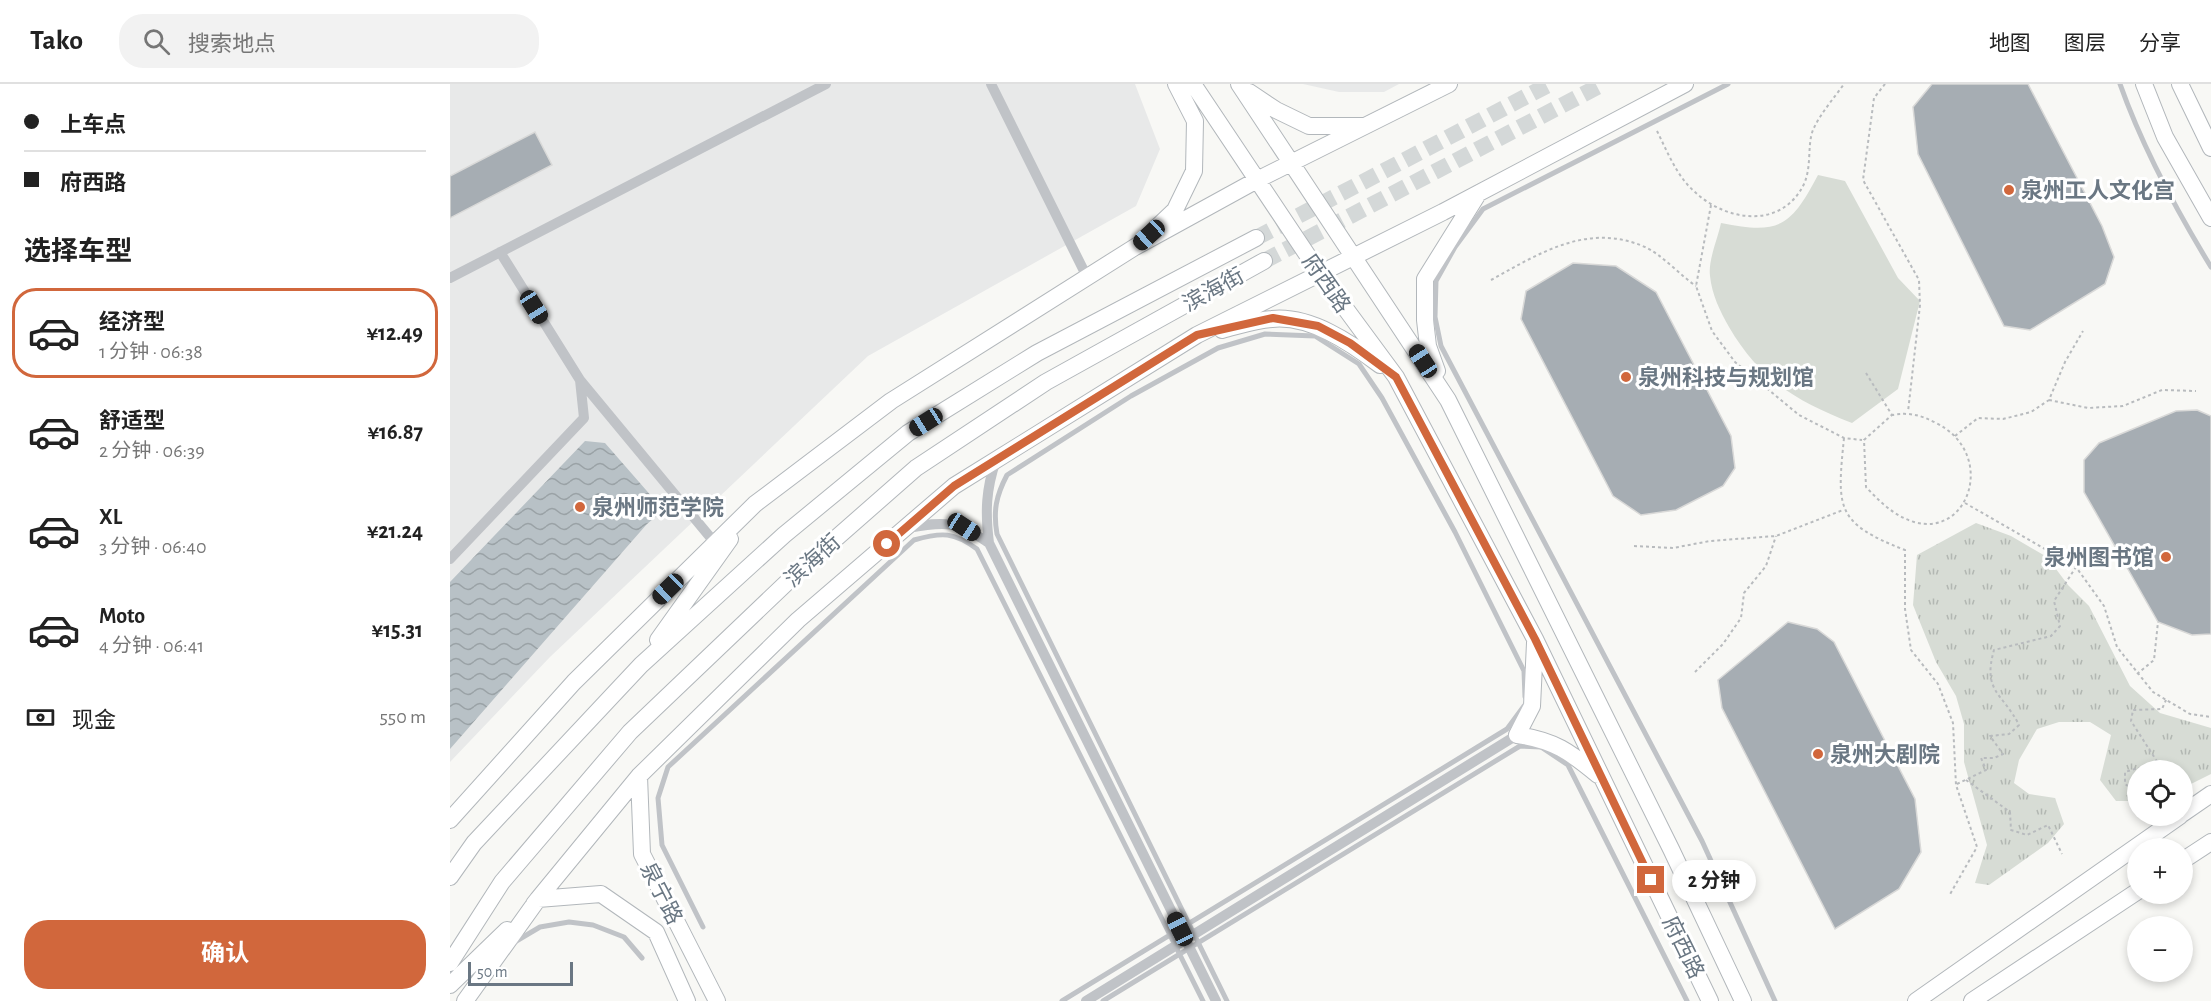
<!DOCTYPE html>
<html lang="zh">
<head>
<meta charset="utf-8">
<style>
  :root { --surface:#fff; --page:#f2f2f2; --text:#222; --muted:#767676; --line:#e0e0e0; --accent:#d1673c }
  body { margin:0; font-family:"Alegreya Sans","Noto Sans SC",sans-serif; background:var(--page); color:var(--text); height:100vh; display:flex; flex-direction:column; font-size:22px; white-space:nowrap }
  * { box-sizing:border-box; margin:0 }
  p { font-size:20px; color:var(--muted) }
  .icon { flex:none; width:33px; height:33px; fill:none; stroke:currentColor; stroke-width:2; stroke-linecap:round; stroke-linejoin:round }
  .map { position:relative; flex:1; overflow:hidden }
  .sheet { display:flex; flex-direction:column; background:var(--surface); width:450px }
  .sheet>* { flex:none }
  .top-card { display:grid; align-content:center; height:132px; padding:0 24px; background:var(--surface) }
  .controls { position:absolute; left:1677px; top:676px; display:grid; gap:12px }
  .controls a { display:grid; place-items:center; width:66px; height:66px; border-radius:50%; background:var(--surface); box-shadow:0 3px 9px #0003; font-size:30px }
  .scale { position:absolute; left:18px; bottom:15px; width:105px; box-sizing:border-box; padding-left:6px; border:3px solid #6a7783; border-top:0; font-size:16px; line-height:21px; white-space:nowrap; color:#6a7783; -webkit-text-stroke:4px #fff; paint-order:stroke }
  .end { position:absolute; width:27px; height:27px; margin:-14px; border:8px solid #d1673c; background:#fff; box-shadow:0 0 0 3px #fff }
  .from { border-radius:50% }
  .bubble { position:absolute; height:42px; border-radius:21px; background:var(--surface); box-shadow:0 3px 9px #0003; font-size:20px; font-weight:700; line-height:42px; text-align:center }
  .car { position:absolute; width:18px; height:36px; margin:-18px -9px; border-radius:8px; box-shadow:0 0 4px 2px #0007; background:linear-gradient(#222 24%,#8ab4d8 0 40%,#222 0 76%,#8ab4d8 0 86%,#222 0) }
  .top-card b { display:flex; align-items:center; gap:21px; height:57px; font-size:22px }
  .top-card b+b { border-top:2px solid var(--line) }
  .top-card i { width:15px; height:15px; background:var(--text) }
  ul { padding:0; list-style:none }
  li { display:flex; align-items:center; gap:18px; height:90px; margin:0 12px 9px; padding:0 12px; border:3px solid transparent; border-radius:24px }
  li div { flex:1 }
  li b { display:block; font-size:22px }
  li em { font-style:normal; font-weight:700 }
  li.active { border-color:var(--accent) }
  li>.icon { width:54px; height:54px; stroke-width:1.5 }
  h2 { padding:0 24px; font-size:27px; line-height:72px }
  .pay { display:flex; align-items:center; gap:15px; height:66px; padding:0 24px; font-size:22px }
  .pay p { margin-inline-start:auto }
  .cta { display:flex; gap:12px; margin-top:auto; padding:12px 24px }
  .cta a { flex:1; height:69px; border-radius:24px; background:var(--accent); color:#fff; font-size:24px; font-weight:700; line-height:69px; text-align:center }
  header { display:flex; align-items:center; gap:36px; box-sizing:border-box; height:84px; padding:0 30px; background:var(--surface); border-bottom:2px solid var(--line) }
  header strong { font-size:28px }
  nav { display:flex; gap:33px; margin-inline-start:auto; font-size:21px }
  .search { width:420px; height:54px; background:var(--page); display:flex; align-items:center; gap:15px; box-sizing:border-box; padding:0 21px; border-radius:24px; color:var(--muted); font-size:22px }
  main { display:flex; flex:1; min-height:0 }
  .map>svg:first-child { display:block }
  .built { fill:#e8e9e9 }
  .grass { fill:url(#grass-tufts) }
  .green { fill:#d7dcd5 }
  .water { fill:url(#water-waves) }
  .building { fill:#a6adb3; stroke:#d9d9d8; stroke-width:1.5 }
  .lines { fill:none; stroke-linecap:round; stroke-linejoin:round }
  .secondary-tunnel { stroke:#d4d8d8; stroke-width:16; stroke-dasharray:16 8; stroke-linecap:butt }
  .secondary-casing { stroke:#b2b7bb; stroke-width:18 }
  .path { stroke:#b8bbbe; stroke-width:2; stroke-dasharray:3 3; stroke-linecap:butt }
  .lane { stroke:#c0c3c7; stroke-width:5 }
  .street { stroke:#c0c3c7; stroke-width:10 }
  .secondary { stroke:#fff; stroke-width:16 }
  .route { stroke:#d1673c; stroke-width:8 }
  .poi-dot { fill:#d1673c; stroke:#fff; stroke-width:2 }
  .labels { text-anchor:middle; stroke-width:6; stroke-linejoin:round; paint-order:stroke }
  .poi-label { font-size:22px; font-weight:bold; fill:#6a7783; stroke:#fff; text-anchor:start }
  .street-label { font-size:22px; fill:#6a7783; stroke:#fff }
</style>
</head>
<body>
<header>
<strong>Tako</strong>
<div class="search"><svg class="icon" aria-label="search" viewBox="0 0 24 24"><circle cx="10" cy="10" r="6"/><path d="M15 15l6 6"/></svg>搜索地点</div>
<nav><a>地图</a><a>图层</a><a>分享</a></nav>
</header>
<main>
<section class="sheet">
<div class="top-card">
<b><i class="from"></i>上车点</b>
<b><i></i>府西路</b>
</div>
<h2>选择车型</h2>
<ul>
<li class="active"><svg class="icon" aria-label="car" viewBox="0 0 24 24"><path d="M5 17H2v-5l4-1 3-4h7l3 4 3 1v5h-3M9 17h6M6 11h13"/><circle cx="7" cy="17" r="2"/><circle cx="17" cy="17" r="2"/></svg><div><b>经济型</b><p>1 分钟 · 06:38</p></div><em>¥12.49</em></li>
<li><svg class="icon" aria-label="car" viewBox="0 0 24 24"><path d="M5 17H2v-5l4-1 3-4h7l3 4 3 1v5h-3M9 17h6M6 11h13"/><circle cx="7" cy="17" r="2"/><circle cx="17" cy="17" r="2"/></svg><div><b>舒适型</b><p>2 分钟 · 06:39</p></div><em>¥16.87</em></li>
<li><svg class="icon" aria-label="car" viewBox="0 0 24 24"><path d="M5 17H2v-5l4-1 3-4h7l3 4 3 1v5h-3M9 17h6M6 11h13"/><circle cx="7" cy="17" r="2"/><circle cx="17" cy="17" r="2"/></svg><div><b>XL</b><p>3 分钟 · 06:40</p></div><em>¥21.24</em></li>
<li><svg class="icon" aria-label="car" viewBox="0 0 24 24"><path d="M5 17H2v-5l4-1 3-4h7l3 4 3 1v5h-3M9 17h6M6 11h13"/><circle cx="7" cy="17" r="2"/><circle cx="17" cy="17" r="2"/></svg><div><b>Moto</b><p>4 分钟 · 06:41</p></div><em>¥15.31</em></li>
</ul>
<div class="pay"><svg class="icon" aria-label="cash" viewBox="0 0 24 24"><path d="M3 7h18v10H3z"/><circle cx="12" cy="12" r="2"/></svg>现金<p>550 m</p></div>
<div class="cta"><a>确认</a></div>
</section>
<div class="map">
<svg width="1761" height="917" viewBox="0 0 1761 917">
  <defs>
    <pattern id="grass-tufts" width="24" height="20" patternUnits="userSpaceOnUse" patternTransform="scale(1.5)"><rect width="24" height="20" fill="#d7dcd5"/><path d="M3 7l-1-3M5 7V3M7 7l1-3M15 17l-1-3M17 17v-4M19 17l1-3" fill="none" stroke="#b2b7b2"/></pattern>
    <pattern id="water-waves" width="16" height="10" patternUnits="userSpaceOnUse" patternTransform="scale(1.5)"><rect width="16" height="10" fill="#b8c1c6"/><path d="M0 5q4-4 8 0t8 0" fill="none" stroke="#9aa2a6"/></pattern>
  </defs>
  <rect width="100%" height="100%" fill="#f8f8f5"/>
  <!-- built -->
  <path class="built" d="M0,0H685L710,65L686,122L418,272L100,573L0,678Z
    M853,0H949L934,8H889Z"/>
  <!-- grass -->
  <path class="grass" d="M1526,439L1561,452L1597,473L1618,501L1639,522L1680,602L1710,629L1761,644V690L1733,704L1732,687H1688L1687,717H1666L1650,696L1661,651L1640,638H1609L1587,645L1569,676L1564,699L1579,710L1605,714L1614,740L1598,759L1539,801L1525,799L1537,761L1514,678V640L1506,612L1486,578L1463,521L1467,471Z"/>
  <!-- green -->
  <path class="green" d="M1368,91L1395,97L1448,194L1470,217L1448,305L1402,339C1346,317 1310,296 1279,243C1270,227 1262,211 1260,192C1258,176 1268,154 1271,139C1330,151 1341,142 1368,91Z"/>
  <!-- water -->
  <path class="water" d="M135,357L155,359L203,414L210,424L209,430L197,440L0,665V498Z"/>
  <!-- building -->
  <path class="building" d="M1482,0H1578L1652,142L1664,173L1655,200L1580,246L1554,242L1468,70L1463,23Z
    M85,48L102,81L0,134V92Z
    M1123,179L1166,182L1206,208L1281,352L1285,384L1273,402L1226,426L1191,431L1163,412L1071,235L1076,207Z
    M1747,326L1761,332V550L1742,551L1708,538L1634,408V376L1649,359L1726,327Z
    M1338,538L1367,545L1384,558L1465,715L1471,768L1449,805L1385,845L1272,624L1268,596Z"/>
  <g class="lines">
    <!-- secondary-tunnel -->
    <path class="secondary-tunnel" d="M806,154L1100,0
      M814,177L1153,0"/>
    <!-- secondary casing -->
    <g class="secondary-casing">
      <path id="secondary" d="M743,0L870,190L946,293L1085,555L1260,917
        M789,0L998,316L1221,765L1293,917
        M1694,0L1715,53L1761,134
        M1730,0L1761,64
        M799,8L826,26L859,42H914
        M704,146L725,126L744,87L745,37L726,0
        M772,246C788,242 805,236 822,235C860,231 901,259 930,281
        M987,287L978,262L975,236V195L1028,110
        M208,556L280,455
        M1085,559L1082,622L1067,651C1104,656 1120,668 1148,691
        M189,692L192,770L267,917
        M1732,730L1761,710
        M0,736L124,598L305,420L441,317L685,163L807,96L999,0
        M1732,777L1761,758
        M0,793L24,759L191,581L334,451L458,349L587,269L806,154
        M84,820L88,815L151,810L206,848L237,917
        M0,879L52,798L180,648L351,485L466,384L596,298L814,177
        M0,901L57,846
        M15,917L88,815L189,692L348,536L504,402L747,251L993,128L1235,0
        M1466,917L1730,732
        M1522,917L1688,807"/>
    </g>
    <!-- path -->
    <path class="path" d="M1435,0L1424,14L1413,96L1469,196L1470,221L1458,328
      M1207,47C1218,69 1227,93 1246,109C1278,138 1332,145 1354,100C1362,82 1357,61 1363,46C1370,30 1384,14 1394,0
      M1261,121L1246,202L1262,247L1285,278L1349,331L1394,354L1412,356
      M1041,196C1090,169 1138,138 1195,163C1211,170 1231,192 1246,202
      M1416,289L1442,331L1414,356L1416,403C1429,417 1444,432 1464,438C1520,454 1547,369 1486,339C1471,331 1459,328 1442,331
      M1599,316L1638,324L1673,322L1712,306L1746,307
      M1505,352L1528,334L1553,335L1581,328L1599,316L1615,278L1633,247
      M1394,354C1387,424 1385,439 1455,466V525L1461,566L1488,600L1503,639L1506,701L1527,763L1499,812
      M1515,419L1626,483L1654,522L1667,563L1703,608L1740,630L1761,633
      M1184,462L1223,464L1260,457L1326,452L1393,426
      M1245,588L1273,560L1291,534L1294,509L1316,482L1326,452
      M1687,590L1704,576L1708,538
      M1516,696L1560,728L1561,746L1577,751L1598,741L1612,770
      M1507,700L1536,686L1531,674H1544L1553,670L1540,652L1559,650L1569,641C1553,609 1532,608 1544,566L1601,552L1610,542L1604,517L1626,483
      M1688,709L1675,700V688L1688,684L1704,685L1708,679L1681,637L1683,626L1712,625L1716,616"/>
    <!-- lane -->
    <path class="lane" d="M1278,0L1033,125L1005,163L986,197L985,233L991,262L1252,757L1325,917
      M1670,0C1693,65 1725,124 1761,183
      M253,843L212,761L208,714L218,683L464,456C492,448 504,448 527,465L753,917
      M63,859L90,843L119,838L143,841L174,853L192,874
      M612,917L1057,645L1074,622
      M653,917L1070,662L1091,663L1118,681L1237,917
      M777,917L547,450C543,427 546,412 557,391L681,312L768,264L815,250L865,252L909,280L932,314L1005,448L1074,587L1075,613"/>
    <!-- street -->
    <path class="street" d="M541,0L637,193
      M0,194L376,0
      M130,296L265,459
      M458,444C496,437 506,437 539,459C535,428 536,405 546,376
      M539,459L766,917
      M0,475L134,334L130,296L50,168
      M636,917L1067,651"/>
    <!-- secondary -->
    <use href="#secondary" class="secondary"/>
  </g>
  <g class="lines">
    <!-- route -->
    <path class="route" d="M437,460L504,402L747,251L823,234L868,242L900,259L946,293L1085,555L1201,796"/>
  </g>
  <!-- markers -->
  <g class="poi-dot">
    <circle cx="1559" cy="106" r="6"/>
    <circle cx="1176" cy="293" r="6"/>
    <circle cx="130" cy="423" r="6"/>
    <circle cx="1716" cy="473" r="6"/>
    <circle cx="1368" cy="670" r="6"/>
  </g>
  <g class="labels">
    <!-- poi labels -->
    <g class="poi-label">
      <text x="1571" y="114">泉州工人文化宫</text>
      <text x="1188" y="301">泉州科技与规划馆</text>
      <text x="142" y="431">泉州师范学院</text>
      <text x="1704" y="481" text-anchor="end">泉州图书馆</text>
      <text x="1380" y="678">泉州大剧院</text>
    </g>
    <!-- street labels -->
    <g class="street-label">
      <text transform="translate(877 199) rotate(55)" y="8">府西路</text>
      <text transform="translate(763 205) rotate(-29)" y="8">滨海街</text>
      <text transform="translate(362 476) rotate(-42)" y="8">滨海街</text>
      <text transform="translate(212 809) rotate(63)" y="8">泉宁路</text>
      <text transform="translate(1234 863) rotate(64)" y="8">府西路</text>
    </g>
  </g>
</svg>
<div class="controls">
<a><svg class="icon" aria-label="locate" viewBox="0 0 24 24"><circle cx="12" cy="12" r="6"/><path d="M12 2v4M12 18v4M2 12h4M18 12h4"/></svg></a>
<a>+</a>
<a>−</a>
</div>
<div class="scale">50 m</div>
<i class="end from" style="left:437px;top:460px"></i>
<i class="end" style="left:1201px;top:796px"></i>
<div class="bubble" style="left:1222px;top:776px;width:84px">2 分钟</div>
<i class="car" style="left:699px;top:151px;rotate:228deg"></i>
<i class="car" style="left:84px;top:223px;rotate:148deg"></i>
<i class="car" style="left:973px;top:277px;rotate:327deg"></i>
<i class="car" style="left:476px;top:338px;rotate:238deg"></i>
<i class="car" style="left:514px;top:443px;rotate:123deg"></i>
<i class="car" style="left:218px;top:505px;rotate:226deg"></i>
<i class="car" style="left:730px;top:845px;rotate:334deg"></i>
</div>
</main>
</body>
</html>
